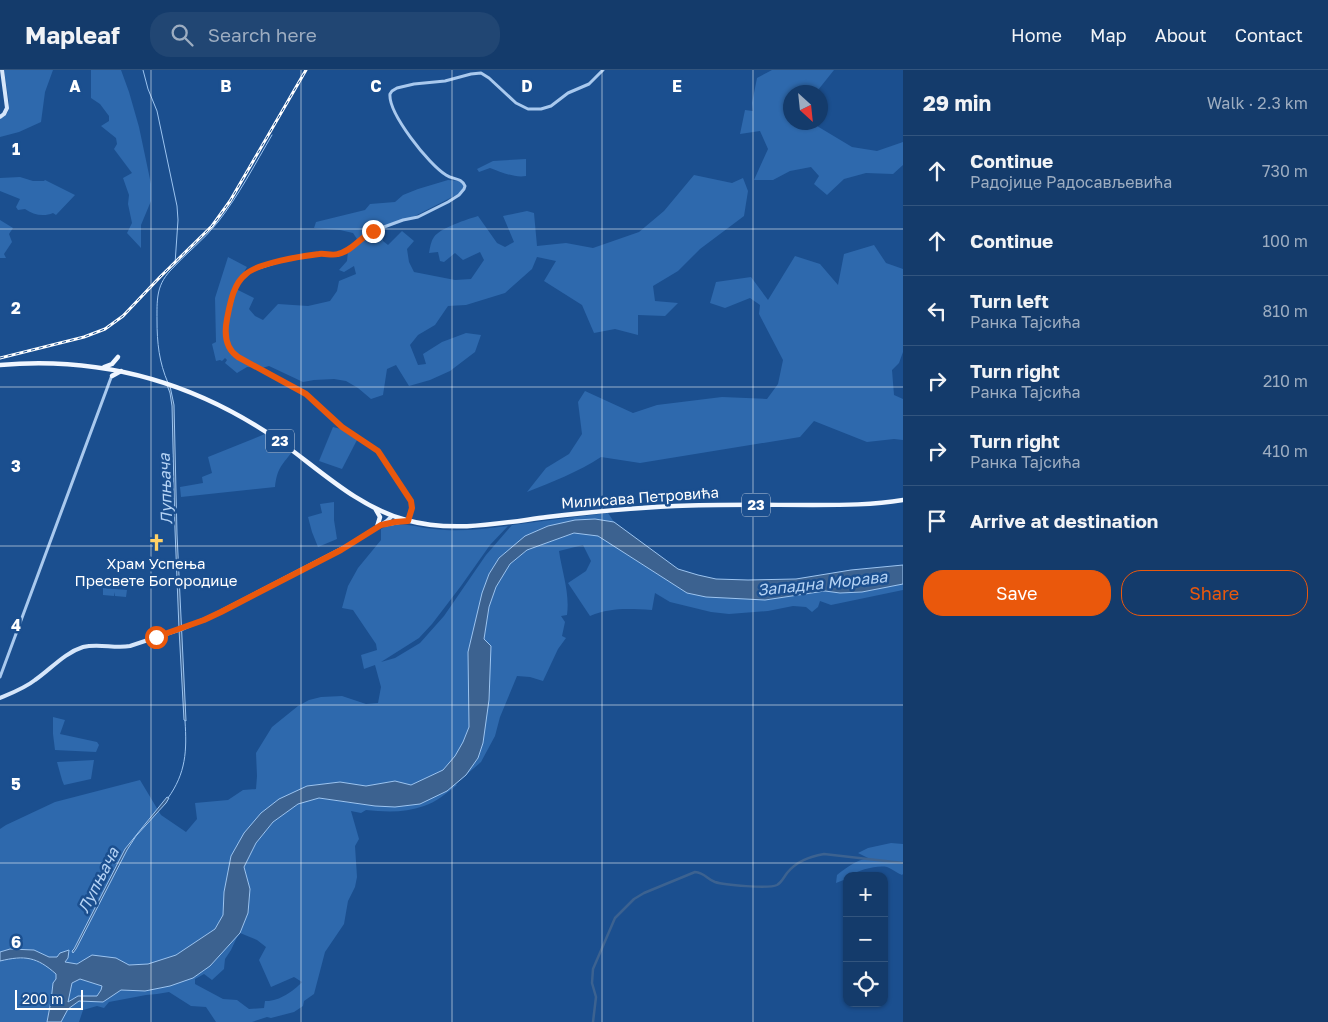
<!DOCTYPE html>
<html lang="en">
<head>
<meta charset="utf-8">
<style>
	:root { --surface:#143b6b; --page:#214673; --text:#f1f3f6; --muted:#9dadc1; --line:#33557e; --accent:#ea580c }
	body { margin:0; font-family:"Golos Text",sans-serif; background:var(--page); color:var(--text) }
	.controls { position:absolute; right:15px; bottom:15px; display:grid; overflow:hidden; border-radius:10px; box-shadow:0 1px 4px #0004 }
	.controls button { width:45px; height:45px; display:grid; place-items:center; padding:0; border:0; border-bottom:1px solid var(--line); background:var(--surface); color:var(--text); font:25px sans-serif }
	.compass { position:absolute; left:783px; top:15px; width:45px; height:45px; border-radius:50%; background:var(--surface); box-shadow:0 1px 4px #0004; rotate:153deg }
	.scale { position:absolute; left:15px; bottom:12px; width:68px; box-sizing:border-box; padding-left:5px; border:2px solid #fff; border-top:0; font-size:14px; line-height:18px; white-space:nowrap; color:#fff; -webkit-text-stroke:4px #1b4f8f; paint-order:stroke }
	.stop { position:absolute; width:15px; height:15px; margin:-11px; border:4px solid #ea580c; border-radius:50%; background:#fff }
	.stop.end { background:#ea580c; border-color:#fff; box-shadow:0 1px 5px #0008 }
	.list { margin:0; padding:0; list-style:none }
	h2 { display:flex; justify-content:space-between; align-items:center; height:65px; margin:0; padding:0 20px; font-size:21px }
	h2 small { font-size:16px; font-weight:400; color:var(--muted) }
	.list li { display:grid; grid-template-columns:32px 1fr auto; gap:15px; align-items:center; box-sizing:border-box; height:70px; padding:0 20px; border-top:1px solid var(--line) }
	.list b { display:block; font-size:19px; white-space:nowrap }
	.list p { margin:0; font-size:16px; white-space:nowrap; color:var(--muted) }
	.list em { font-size:16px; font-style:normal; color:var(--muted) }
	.actions { display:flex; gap:10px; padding:15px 20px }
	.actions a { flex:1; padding:11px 0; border:1px solid var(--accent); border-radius:20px; text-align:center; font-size:18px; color:var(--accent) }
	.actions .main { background:var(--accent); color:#fff }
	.icon { flex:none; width:28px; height:28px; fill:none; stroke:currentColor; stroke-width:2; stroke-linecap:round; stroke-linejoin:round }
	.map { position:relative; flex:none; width:903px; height:952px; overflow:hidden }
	header { display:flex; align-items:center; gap:30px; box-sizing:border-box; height:70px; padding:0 25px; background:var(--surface); border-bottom:1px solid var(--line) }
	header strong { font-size:24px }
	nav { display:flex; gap:28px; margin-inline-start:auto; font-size:18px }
	.search { width:350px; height:45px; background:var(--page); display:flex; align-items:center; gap:12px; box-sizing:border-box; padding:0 18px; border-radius:20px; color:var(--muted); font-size:19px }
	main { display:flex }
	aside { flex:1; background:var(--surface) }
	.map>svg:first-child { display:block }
	.green { fill:#2e69ad }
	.water { fill:#3c6290; stroke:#9cc4f0; fill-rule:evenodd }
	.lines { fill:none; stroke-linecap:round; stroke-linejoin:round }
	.stream { stroke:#9cc4f0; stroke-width:1 }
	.canal { stroke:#3c6290; stroke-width:2.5 }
	.tertiary { stroke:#a9c9ee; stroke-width:3 }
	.secondary { stroke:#d6e6fa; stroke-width:4 }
	.primary { stroke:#f0f6ff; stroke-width:4.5 }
	.rail-casing { stroke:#fff; stroke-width:3 }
	.rail { stroke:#1b4f8f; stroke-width:1; stroke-dasharray:4; stroke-linecap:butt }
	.route { stroke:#ea580c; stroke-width:6 }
	.grid { fill:none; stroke:#fff; stroke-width:1; stroke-opacity:0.55 }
	.labels { text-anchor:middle; stroke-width:5; stroke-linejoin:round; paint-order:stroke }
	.shield { fill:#1b4f8f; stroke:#bbcadd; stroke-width:1 }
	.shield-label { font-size:14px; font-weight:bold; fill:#fff }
	.street-label { font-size:15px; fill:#fff; stroke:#1b4f8f }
	.poi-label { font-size:15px; fill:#fff; stroke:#1b4f8f }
	.water-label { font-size:16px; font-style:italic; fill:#b5d3f5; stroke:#1b4f8f }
	.grid-label { font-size:16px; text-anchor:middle; font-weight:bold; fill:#fff; stroke:#1b4f8f; stroke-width:5; stroke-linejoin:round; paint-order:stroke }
</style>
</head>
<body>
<header>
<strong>Mapleaf</strong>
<div class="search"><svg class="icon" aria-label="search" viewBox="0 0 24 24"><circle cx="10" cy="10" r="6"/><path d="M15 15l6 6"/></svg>Search here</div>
<nav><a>Home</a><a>Map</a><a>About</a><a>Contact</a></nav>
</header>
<main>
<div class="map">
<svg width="903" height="952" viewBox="0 0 903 952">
	<rect width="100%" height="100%" fill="#1b4f8f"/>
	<g class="green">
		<path d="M4 0H53L45 22 41 52 19 62 0 67V49L8 42 9 33Z"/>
		<path d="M91 0H121L129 22 139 57 151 114V131L141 155V178L127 163 132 153 128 134 129 125 123 108 132 103 114 79 117 74 116 68 101 56 109 51V46L100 34 91 28Z"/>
		<path d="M772 0H834L818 20 813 22H791L790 34 789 35 790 37 791 52 812 53 852 77 877 81 903 72V95L893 104 866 103 844 109 827 125 814 114 819 106 811 97 790 101 773 110H754L768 79 760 61 740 64 745 40 753 41 752 33 757 8Z"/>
		<path d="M526 89V106C514 108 501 102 490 98L479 102 477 99 493 91Z"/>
		<path d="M694 105 732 113 743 108 748 121 744 146 700 179 678 201 653 216 655 231 678 233 665 246 638 245V265L615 259 594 263 582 235 544 211 556 191 537 187 532 199 505 223 466 235 448 236 435 255 418 265 410 275 418 295 426 294 423 284 442 272 466 263 481 265 475 282 450 301 430 310 409 316 396 295 387 299 383 325 371 329 358 318 346 311 334 309 314 310 303 312 269 296 262 298 247 297 237 303 225 293 227 290 225 288 222 291 220 290 216 291 212 274 216 272 215 228 228 187 247 197 234 218 254 228 249 239 255 246 263 250 278 234 308 236 330 231 337 221 339 211 356 204 354 196 344 202 339 200 347 191 348 181 357 169 353 163 340 160 314 158 316 152 365 140 370 134 395 132 403 125 418 119 448 110 460 111 464 116 460 123 415 146 393 153 384 160 383 171 388 175 402 161 414 171 407 179 409 192 414 202 455 210 471 209 484 190 480 182 463 190 455 183 444 192 440 191 438 182 429 183C430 177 431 171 434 167 440 158 468 149 478 146L497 173 505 177 514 172 503 146 527 141 534 143 537 176 566 173 593 178 639 162 664 141Z"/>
		<path d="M20 107 33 111H44L45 110 75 125 56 145 53 143C44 147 33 145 25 139L18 140 16 137 20 129 0 121V108Z"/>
		<path d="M0 150 13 158 9 164 12 172 4 184 6 188H0Z"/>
		<path d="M874 175 886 193 903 199V282L899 293 892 300 894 325 903 329V370L894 369 867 372 814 351 800 367 640 393 601 387C578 402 552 412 527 422L546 398 569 384 582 364 578 332 585 321 633 343 657 335 722 327 767 329 778 314 783 290 759 244 760 235 750 228 725 238 710 233 716 212 751 207 768 230 795 186 820 194 838 215 844 184Z"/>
		<path d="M333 357 341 359 357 370 342 399 319 391Z"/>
		<path d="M265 364 292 382C281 396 277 399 275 417L181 427 180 417 203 413 202 407 212 403 208 387Z"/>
		<path d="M334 432V450L337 469 318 477 312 462 308 447 322 443 320 434Z"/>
		<path d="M608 443 614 452 595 449 575 450 548 456 525 466 499 488 489 504 468 582 469 657 463 672 455 686 443 700 411 715 395 711 366 716 340 712 307 716 238 775 231 786 224 822 223 845 215 859 176 885 148 894 129 895 116 888 83 890 77 894 64 892 68 888 69 880 57 887H49L34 880 10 879 0 882V759L6 755 55 732 140 710 161 745 186 762 197 749 195 733 228 730 243 720 256 719 257 706 256 683 272 657 298 636 309 630 321 627 342 626 366 634 378 633 381 617 375 595 364 599 361 585 377 580 376 574 353 540 342 538 348 516 358 498 381 470V459C398 449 416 458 434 459 458 462 484 459 508 456L490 475 461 516 432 554 419 568 381 592 395 588 420 573 444 546 486 485 512 455 583 446Z"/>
		<path d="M575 463 598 466 687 523 765 530 825 521 840 523 862 522 903 514V520L831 535 820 531 818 537 812 542 806 537 793 536 768 541 729 544 711 542 670 532 655 523 652 540C629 539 612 537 590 546L568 513 586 501 591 491 583 475 559 481C562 502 570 523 567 545L561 546 565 552 562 566 566 568 558 579 543 611 530 607 517 606 500 647 495 666 481 692 466 705 478 688 484 569 489 537 496 517 510 494 527 480Z"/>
		<path d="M103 518 127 520 126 527 115 526V522L114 526 103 525Z"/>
		<path d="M53 647 65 650 60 664 97 672 99 675 96 682 55 680 53 664Z"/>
		<path d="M94 690 91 709 64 715 62 710 57 692Z"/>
		<path d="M455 714 457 715C447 723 436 732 424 736 405 743 385 742 366 740L361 743 351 741 359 769 355 776 357 807 355 817 348 831 344 854 325 882 314 924 304 931 303 936 294 942 271 948 267 947 252 952H216L206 937 191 936 169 922 157 924 146 925 109 932 104 938 97 936 83 940 79 952H61L68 939 79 931 103 932 121 920 145 921 210 896 238 865 231 880 225 889 224 899 212 910 204 904 195 909V914L223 929 237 930 249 939 264 938 265 931C278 932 294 921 302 912L294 907 271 917 259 890 266 877 257 870 240 863 248 843 250 819 244 797 256 773 273 752 298 734 319 728 352 733 447 721Z"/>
		<path d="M891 773 903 774V804L902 805C897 803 892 799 887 797 877 795 858 800 850 806H847L846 809 836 813 837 805C847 797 855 791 868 788L858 783 868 778Z"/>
		<path d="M32 888 45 894 56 904V909L53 913 51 931 47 952H0V891L9 889Z"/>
		<path d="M80 909 102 916 101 920 97 926H78L67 932 72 913Z"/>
	</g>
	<g class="water">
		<path d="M167 315 170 316 174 335 177 464 186 651 184 650 179 559 175 460 172 336 170 323Z"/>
		<path d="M595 449 614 452 678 499 698 505 716 509 748 510 796 509 851 500 903 495V514L862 522 840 523 825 521 765 530 706 527 687 523 598 466 574 463 527 480 510 494 496 517 489 537 484 569 491 576 489 630 483 673 478 688 466 705 447 721 420 734 395 737 375 736 319 728 298 734 273 752 256 773 244 797 250 819 248 843 240 863 210 896 193 908 170 916 145 921 121 920 103 932 79 931 68 939 61 952H47L51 931 53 913 56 909V904C37 887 25 885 0 891V882L10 879 34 880 49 887H57L60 883 69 880 68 888 65 892 77 894 92 885 116 888 129 895 148 894 176 885 215 859 223 845 224 822 231 786 244 763 261 743 279 729 307 716 340 712 366 716 395 711 411 715 443 700 455 686 463 672 469 657 468 582 482 523 489 504 499 488 525 466 548 456 575 450ZM80 909 102 916 101 920 97 926H78L68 932 72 913Z"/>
		<path d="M167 727 169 728 166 733 136 766 127 780 76 879 73 883 72 881 74 879 125 779Z"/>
	</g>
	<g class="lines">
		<g class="stream">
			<path d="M143 0 148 19 157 41 177 136 178 150 175 194"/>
			<path d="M168 313C159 292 157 273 157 250 157 231 156 216 170 201 185 184 204 170 218 152 239 125 255 94 272 65"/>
			<path d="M168 728C186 703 187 681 185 651"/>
		</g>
		<path class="canal" d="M593 952 596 927 592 913 593 899 615 848 634 829 644 823 695 802C705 803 707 809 715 812 724 815 769 819 777 815 782 812 784 807 787 803 797 791 809 787 824 784L903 793"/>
		<g class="tertiary">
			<path d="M409 450 412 438 411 431 378 381 342 357 306 324 242 290 233 284 230 280 227 273 226 254 234 222 241 209 249 201 284 190 320 184H338L345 181 373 161 403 150 418 147 448 132 459 125 464 119 465 116C461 107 453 110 446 105 429 95 388 43 390 24L392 21 397 18 414 14 445 11 471 4 481 3 489 8 516 33 528 39H541L551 36 568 23 589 14 603 0"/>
			<path d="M0 607 112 305"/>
		</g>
		<g class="secondary">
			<path d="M0 47 4 44 7 38 2 0"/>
			<path d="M0 628C12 623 25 618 35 610 51 599 64 583 83 577 99 573 115 579 130 576L184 558 214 545 347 476 387 451 392 446"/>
		</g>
		<g class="primary">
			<path d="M0 295C102 286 194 312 278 370 319 399 357 437 406 450 453 463 501 453 547 447 590 442 633 438 675 436 721 434 767 435 813 435 843 435 873 435 903 430"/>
			<path d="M104 297 112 294 118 287"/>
			<path d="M112 306 121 301"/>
			<path d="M376 440 380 447 377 457"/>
			<path d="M381 455 404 451"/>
		</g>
		<defs>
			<path id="rail" d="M0 288 84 267 105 259 123 246 160 207 212 156 230 131 306 0"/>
		</defs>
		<use href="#rail" class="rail-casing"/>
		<use href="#rail" class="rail"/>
	</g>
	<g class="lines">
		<path class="route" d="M156 567 204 550 221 542 341 480 381 455 395 452 408 451 412 438 411 431 378 381 342 357 306 324 238 287C225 278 224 264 227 249 230 234 233 214 246 204 258 193 302 186 319 184 325 183 332 186 338 184 352 181 361 167 373 161"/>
	</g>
	<path class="grid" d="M151 0V952M301 0V952M452 0V952M602 0V952M753 0V952M0 159H903M0 317H903M0 476H903M0 635H903M0 793H903"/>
	<defs>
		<symbol id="church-bare" viewBox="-9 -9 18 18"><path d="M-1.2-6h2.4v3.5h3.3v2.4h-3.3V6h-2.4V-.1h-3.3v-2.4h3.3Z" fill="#ffd166" stroke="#1b4f8f" stroke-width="2.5" paint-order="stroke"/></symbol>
	</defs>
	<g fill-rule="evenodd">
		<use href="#church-bare" x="144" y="460" width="25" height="25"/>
	</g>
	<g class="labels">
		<g class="shield">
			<rect x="266" y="359.5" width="28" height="23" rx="4"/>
			<rect x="742" y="423.5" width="28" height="23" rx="4"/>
		</g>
		<g class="shield-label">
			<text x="280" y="376">23</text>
			<text x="756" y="440">23</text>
		</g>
		<g class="street-label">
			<text transform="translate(640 428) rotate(-4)" y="5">Милисава Петровића</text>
		</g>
		<g class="poi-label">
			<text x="156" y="499">Храм Успења<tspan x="156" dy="17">Пресвете Богородице</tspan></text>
		</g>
		<g class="water-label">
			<text transform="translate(165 419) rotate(-92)" y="6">Лупњача</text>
			<text transform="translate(822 513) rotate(-6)" y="6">Западна Морава</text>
			<text transform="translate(98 810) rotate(-63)" y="6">Лупњача</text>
		</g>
	</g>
	<g class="grid-label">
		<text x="75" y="22">A</text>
		<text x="226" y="22">B</text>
		<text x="376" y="22">C</text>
		<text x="527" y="22">D</text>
		<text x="677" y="22">E</text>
		<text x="16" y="85">1</text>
		<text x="16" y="244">2</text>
		<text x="16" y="402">3</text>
		<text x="16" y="561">4</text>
		<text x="16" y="720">5</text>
		<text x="16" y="878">6</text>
	</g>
</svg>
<div class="controls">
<button>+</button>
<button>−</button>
<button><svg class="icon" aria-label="locate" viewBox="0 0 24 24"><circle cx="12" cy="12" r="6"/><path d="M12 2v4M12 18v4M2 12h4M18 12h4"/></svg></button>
</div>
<svg class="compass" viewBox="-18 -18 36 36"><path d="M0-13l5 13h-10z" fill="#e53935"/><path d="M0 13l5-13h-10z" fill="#9dadc1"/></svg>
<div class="scale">200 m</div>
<div class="stop" style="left:156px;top:567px"></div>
<div class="stop end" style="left:373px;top:161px"></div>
</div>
<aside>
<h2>29 min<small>Walk · 2.3 km</small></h2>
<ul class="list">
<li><svg class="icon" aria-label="ahead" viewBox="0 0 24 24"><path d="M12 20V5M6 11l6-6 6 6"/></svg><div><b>Continue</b><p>Радојице Радосављевића</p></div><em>730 m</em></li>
<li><svg class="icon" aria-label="ahead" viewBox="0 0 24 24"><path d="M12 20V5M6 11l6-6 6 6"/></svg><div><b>Continue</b></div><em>100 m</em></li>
<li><svg class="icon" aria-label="left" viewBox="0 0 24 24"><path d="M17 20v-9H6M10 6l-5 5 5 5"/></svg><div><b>Turn left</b><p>Ранка Тајсића</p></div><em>810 m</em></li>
<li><svg class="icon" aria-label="right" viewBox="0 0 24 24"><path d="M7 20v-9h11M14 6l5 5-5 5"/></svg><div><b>Turn right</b><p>Ранка Тајсића</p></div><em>210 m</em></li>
<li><svg class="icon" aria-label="right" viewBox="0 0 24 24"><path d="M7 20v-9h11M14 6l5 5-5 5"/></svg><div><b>Turn right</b><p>Ранка Тајсића</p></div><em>410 m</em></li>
<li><svg class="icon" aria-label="arrive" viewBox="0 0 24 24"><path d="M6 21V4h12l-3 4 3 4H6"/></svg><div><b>Arrive at destination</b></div></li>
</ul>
<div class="actions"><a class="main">Save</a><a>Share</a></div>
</aside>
</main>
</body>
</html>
